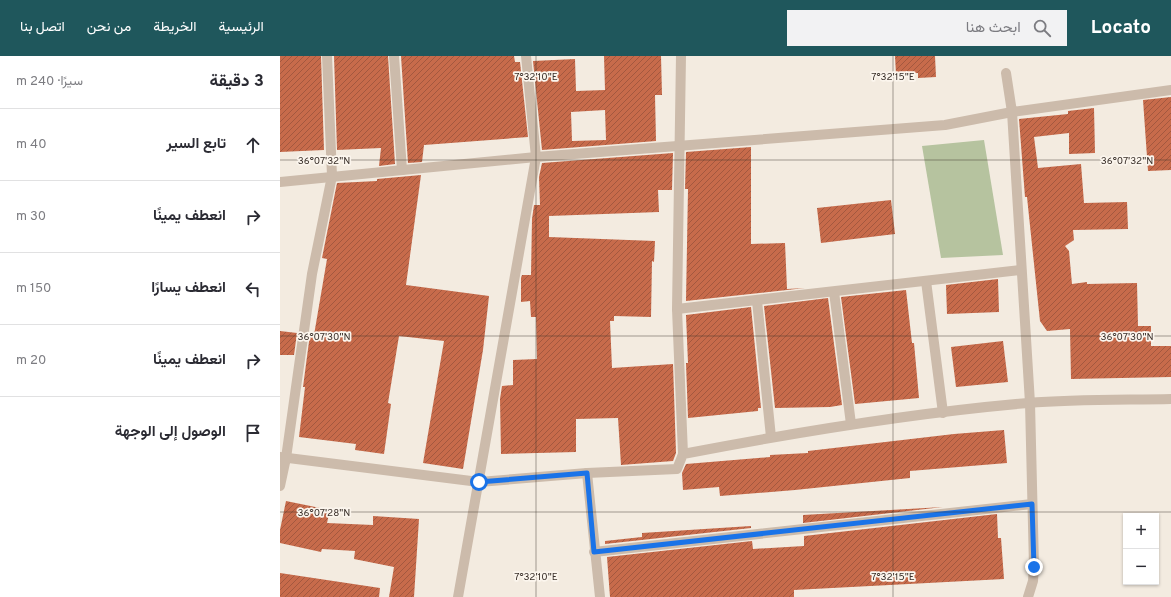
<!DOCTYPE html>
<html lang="ar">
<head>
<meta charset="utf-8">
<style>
	:root { --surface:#fff; --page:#f2f2f3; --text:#2b2b33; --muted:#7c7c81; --line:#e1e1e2; --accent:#1f575c }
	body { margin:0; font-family:Overpass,Vazirmatn,sans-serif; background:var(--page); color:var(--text); direction:rtl }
	.controls { position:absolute; right:12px; bottom:12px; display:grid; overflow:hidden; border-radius:0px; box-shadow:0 1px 3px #0004 }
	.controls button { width:36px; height:36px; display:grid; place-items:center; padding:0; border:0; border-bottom:1px solid var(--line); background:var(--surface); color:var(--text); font:20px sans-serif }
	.stop { position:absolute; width:12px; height:12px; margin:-9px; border:3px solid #1a73e8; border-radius:50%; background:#fff }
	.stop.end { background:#1a73e8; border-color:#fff; box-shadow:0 1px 4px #0008 }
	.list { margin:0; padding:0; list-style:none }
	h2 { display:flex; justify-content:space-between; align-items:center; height:52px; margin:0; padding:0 16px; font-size:17px }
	h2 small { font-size:13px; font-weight:400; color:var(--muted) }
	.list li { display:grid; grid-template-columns:26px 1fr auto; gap:12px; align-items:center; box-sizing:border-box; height:72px; padding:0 16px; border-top:1px solid var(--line) }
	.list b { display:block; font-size:15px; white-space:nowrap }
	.list em { font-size:13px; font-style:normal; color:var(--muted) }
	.icon { flex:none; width:22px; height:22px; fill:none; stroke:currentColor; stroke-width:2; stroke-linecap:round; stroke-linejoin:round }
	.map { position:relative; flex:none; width:891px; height:541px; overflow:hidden; direction:ltr }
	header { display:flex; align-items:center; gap:24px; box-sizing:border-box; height:56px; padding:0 20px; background:var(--accent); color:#fff }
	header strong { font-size:19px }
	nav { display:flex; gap:22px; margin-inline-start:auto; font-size:14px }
	.search { width:280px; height:36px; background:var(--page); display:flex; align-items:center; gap:10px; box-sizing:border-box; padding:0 14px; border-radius:0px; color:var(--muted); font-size:15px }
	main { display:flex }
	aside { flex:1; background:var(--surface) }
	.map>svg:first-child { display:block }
	.green { fill:#b6c39f }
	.building { fill:url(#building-hatch); fill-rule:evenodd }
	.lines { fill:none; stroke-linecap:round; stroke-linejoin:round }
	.minor { stroke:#ccbbab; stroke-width:10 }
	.route { stroke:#1a73e8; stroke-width:5 }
	.ticks { fill:none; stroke:#3a302a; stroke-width:1; stroke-opacity:0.45 }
	.ticks-label { font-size:10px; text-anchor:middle; fill:#3a302a; stroke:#fbf5ed; stroke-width:3.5; stroke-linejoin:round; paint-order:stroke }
</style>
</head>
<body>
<header>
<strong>Locato</strong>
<div class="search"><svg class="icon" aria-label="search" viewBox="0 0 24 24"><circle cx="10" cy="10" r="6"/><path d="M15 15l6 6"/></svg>ابحث هنا</div>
<nav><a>الرئيسية</a><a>الخريطة</a><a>من نحن</a><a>اتصل بنا</a></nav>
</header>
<main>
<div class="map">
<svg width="891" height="541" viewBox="0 0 891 541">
	<defs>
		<pattern id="building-hatch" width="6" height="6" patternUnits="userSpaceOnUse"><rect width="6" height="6" fill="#c76b4b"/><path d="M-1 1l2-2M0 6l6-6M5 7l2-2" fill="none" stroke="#a3583f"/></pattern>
	</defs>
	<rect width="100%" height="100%" fill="#f3ebe0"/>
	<path class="green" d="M704 84 723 199 661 202 642 90Z"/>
	<g class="building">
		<path d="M0 0H41L44 94 0 96Z"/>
		<path d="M54 0H108L115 108 99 110 101 92 57 94Z"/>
		<path d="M121 0H234L235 6H240L248 81 144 89 142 106 128 107Z"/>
		<path d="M324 0H381L382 39H375L376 85 262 94 253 5 295 3 296 35 325 34ZM325 54 326 84 292 85 291 56Z"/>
		<path d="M615 0H655L656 21 638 22V17L616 18Z"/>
		<path d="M891 41V114L868 115 863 44Z"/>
		<path d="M814 52 815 97 789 98V77L754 81 758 112 801 108 804 147 847 146 848 173 793 174 794 184 785 190 789 195 792 228 807 226V228L857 227 858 270H871V290H891V321L791 323 790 273 767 275 760 265 747 141H745L739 63 788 58V55Z"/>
		<path d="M471 91V188L505 187 507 233 525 232 406 245 408 133H405L406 96Z"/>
		<path d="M393 97 392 134H378L379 156 269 160V181L375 185 374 206 372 205 371 261 334 260V265H330L332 312 393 308 396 397 393 405 341 409 338 362 296 363V396L221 398 220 343 222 330 233 329V304L257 303 256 261H251L250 245 241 246V222L242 219H251L252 163 254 149H260L259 121 262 107Z"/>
		<path d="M141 119 126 229 209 240 203 294 183 413 143 407 164 285 119 280 108 347 111 348 104 398 75 394 76 388 19 381 25 331H23L30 278 34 279 47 203 42 202 57 127 97 125V123Z"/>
		<path d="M611 144 615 178 541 187 537 152Z"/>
		<path d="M718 223 719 256 667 258 666 229Z"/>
		<path d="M626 234 632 287H634L639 342 575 348 561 241Z"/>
		<path d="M548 242 562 349 550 351 495 352 484 250Z"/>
		<path d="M471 251 481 352H478V355L408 362 406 307H408L406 259Z"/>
		<path d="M0 275 17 277 14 299H0Z"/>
		<path d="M723 285 728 326 676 331 671 291Z"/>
		<path d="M724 374 727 407 630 415V422L515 434 440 440 439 431 403 434 402 417 406 408 490 401V399L528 397V395L674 378Z"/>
		<path d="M6 445 50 454 47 467 93 469V460L139 463 134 541H109L114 511 74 503 75 495 42 493 41 496 0 487V474Z"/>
		<path d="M663 451 523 467V459Z"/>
		<path d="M717 458 718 482H721L724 523 514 534V541H330L327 501 472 485 473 493 524 490V480Z"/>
		<path d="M471 470V472L325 488V485L362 481V477Z"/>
		<path d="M0 517 100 532 99 541H0Z"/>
	</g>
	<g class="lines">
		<g class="minor">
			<path d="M114 0 122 114"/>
			<path d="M401 0 397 253 403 398"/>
			<path d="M726 17 732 56 750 347 754 511 753 525 748 541"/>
			<path d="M0 126 256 101 665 69 732 56 891 34"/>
			<path d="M646 225 663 357"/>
			<path d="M554 236 571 368"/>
			<path d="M477 245 491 381"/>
			<path d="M397 253 741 214"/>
			<path d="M0 401 199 426 307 417 397 413 403 398C517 376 632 357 748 347 795 343 844 344 891 343"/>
			<path d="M307 417 320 541"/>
			<path d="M0 430 6 402 32 218 52 120 47 0"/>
			<path d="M314 496 752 448"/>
			<path d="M178 541 256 101 246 0"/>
		</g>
	</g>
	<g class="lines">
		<path class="route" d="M199 426 307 417 314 496 752 448 754 511"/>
	</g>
	<path class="ticks" d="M256 0V541M613 0V541M0 104H891M0 280H891M0 456H891"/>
	<g class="ticks-label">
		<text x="256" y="24">7°32'10"E</text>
		<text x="613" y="24">7°32'15"E</text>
		<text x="44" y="108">36°07'32"N</text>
		<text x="847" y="108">36°07'32"N</text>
		<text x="44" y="284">36°07'30"N</text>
		<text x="847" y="284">36°07'30"N</text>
		<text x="44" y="460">36°07'28"N</text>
		<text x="256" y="524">7°32'10"E</text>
		<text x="613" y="524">7°32'15"E</text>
	</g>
</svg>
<div class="controls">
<button>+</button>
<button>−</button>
</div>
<div class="stop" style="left:199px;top:426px"></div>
<div class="stop end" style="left:754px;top:511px"></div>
</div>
<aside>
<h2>3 دقيقة<small>سيرًا · 240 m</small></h2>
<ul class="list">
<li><svg class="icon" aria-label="ahead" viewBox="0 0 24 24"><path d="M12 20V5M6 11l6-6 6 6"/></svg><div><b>تابع السير</b></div><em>40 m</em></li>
<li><svg class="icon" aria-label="right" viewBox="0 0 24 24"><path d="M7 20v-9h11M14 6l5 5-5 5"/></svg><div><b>انعطف يمينًا</b></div><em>30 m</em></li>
<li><svg class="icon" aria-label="left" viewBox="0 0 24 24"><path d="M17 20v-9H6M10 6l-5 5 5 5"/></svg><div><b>انعطف يسارًا</b></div><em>150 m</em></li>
<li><svg class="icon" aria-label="right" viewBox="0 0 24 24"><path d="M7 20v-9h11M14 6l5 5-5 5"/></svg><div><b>انعطف يمينًا</b></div><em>20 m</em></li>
<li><svg class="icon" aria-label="arrive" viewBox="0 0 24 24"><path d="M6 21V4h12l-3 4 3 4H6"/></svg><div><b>الوصول إلى الوجهة</b></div></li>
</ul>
</aside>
</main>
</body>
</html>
